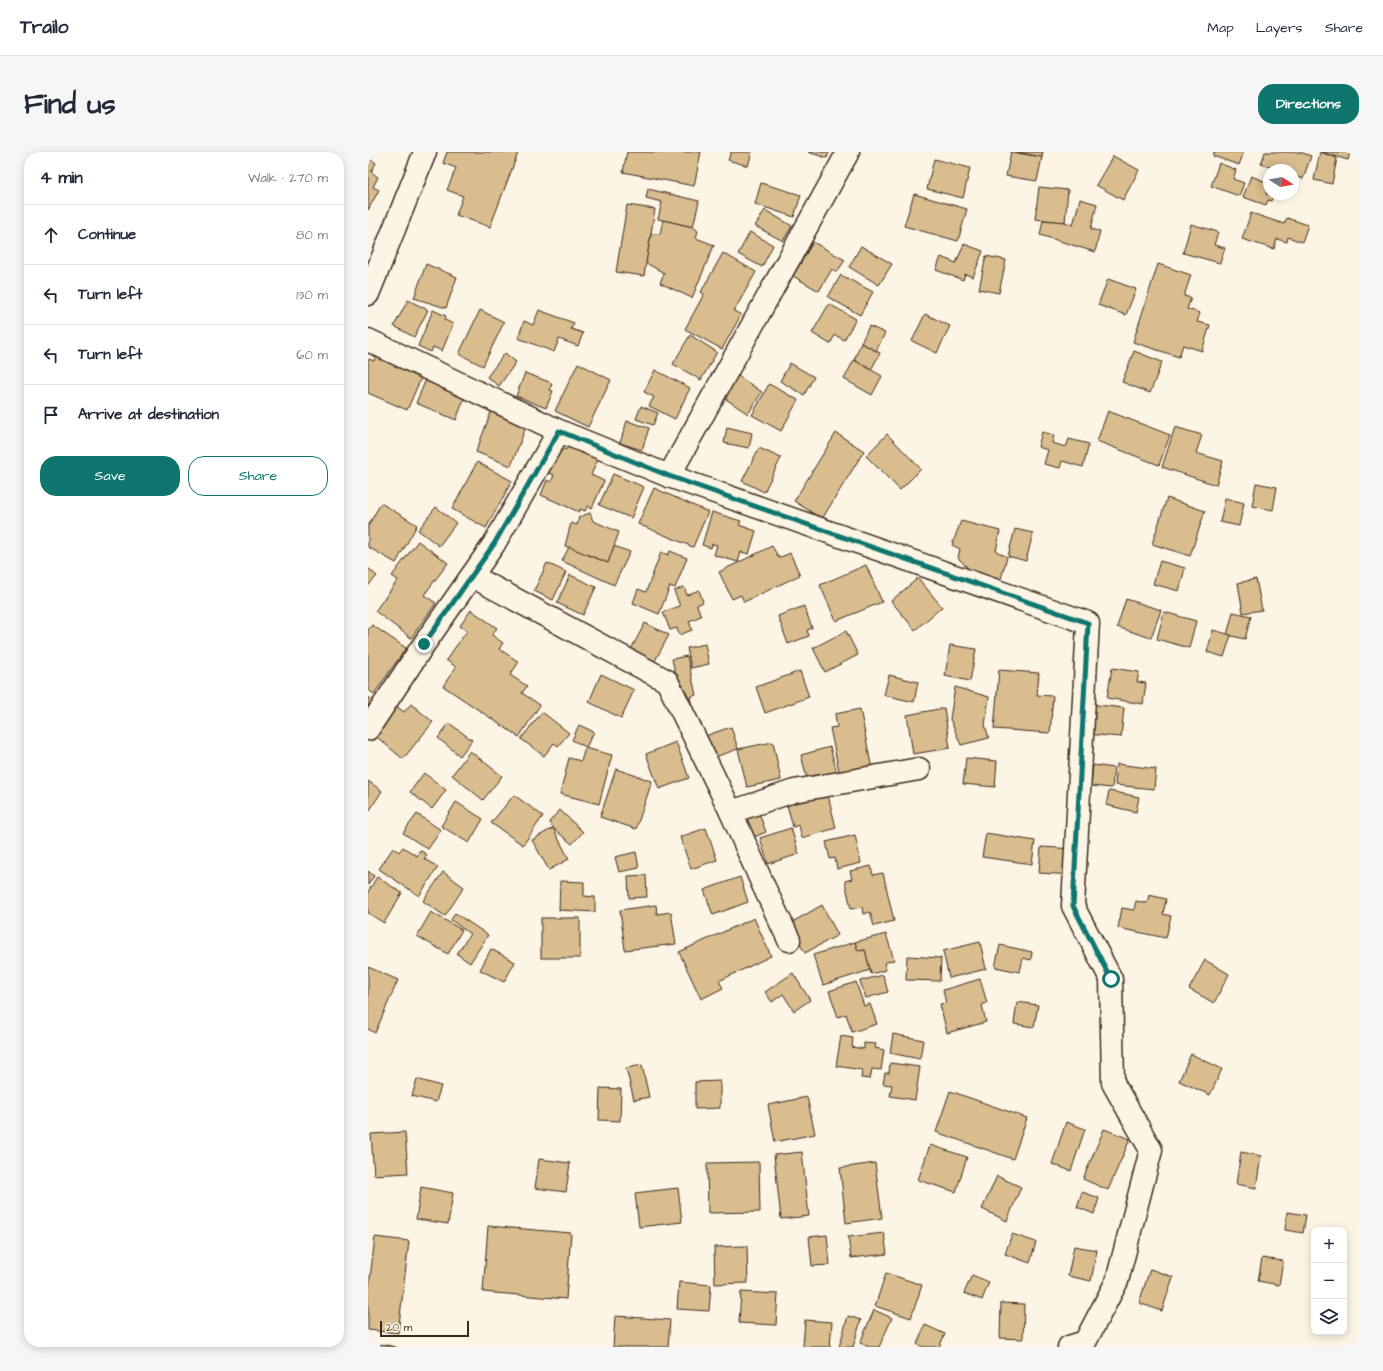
<!DOCTYPE html>
<html lang="en">
<head>
<meta charset="utf-8">
<style>
	:root { --surface:#fff; --page:#f6f6f7; --text:#1f2937; --muted:#747a83; --line:#e0e1e3; --accent:#0f766e }
	body { margin:0; font-family:"Architects Daughter",sans-serif; background:var(--page); color:var(--text) }
	.controls { position:absolute; right:12px; bottom:12px; display:grid; overflow:hidden; border-radius:8px; box-shadow:0 2px 10px #0003 }
	.controls button { width:36px; height:36px; display:grid; place-items:center; padding:0; border:0; border-bottom:1px solid var(--line); background:var(--surface); color:var(--text); font:20px sans-serif }
	.compass { position:absolute; left:895px; top:12px; width:36px; height:36px; border-radius:50%; background:var(--surface); box-shadow:0 2px 10px #0003; rotate:101deg }
	.scale { position:absolute; left:12px; bottom:10px; width:89px; box-sizing:border-box; padding-left:4px; border:2px solid #3b2a1e; border-top:0; font-size:11px; line-height:14px; white-space:nowrap; color:#3b2a1e; -webkit-text-stroke:3px #fcf5e5; paint-order:stroke }
	.stop { position:absolute; width:12px; height:12px; margin:-9px; border:3px solid #0f766e; border-radius:50%; background:#fff }
	.stop.end { background:#0f766e; border-color:#fff; box-shadow:0 1px 4px #0008 }
	.list { margin:0; padding:0; list-style:none }
	h2 { display:flex; justify-content:space-between; align-items:center; height:52px; margin:0; padding:0 16px; font-size:17px }
	h2 small { font-size:13px; font-weight:400; color:var(--muted) }
	.list li { display:grid; grid-template-columns:26px 1fr auto; gap:12px; align-items:center; box-sizing:border-box; height:60px; padding:0 16px; border-top:1px solid var(--line) }
	.list b { display:block; font-size:15px; white-space:nowrap }
	.list em { font-size:13px; font-style:normal; color:var(--muted) }
	.actions { display:flex; gap:8px; padding:12px 16px }
	.actions a { flex:1; padding:9px 0; border:1px solid var(--accent); border-radius:16px; text-align:center; font-size:14px; color:var(--accent) }
	.actions .main { background:var(--accent); color:#fff }
	.icon { flex:none; width:22px; height:22px; fill:none; stroke:currentColor; stroke-width:2; stroke-linecap:round; stroke-linejoin:round }
	.map { position:relative; flex:none; width:991px; height:1195px; overflow:hidden; border-radius:16px }
	header { display:flex; align-items:center; gap:24px; box-sizing:border-box; height:56px; padding:0 20px; background:var(--surface); border-bottom:1px solid var(--line) }
	header strong { font-size:19px }
	nav { display:flex; gap:22px; margin-inline-start:auto; font-size:14px }
	.intro { display:flex; align-items:center; justify-content:space-between; box-sizing:border-box; height:96px; padding:0 24px }
	h1 { margin:0; font-size:28px }
	.button { padding:10px 18px; border-radius:16px; background:var(--accent); color:#fff; font-size:14px; font-weight:700 }
	main { display:flex; gap:24px; padding:0 24px }
	aside { flex:1; background:var(--surface); border-radius:16px; box-shadow:0 2px 10px #0003 }
	.map>svg:first-child { display:block }
	.building { fill:#d9bd8e; stroke:#3b2a1e }
	.lines { fill:none; stroke-linecap:round; stroke-linejoin:round }
	.minor-casing { stroke:#3b2a1e; stroke-width:25 }
	.minor { stroke:#fcf5e5; stroke-width:22 }
	.route { stroke:#0f766e; stroke-width:5 }
</style>
</head>
<body>
<header>
<strong>Trailo</strong>
<nav><a>Map</a><a>Layers</a><a>Share</a></nav>
</header>
<div class="intro"><h1>Find us</h1><a class="button">Directions</a></div>
<main>
<aside>
<h2>4 min<small>Walk · 270 m</small></h2>
<ul class="list">
<li><svg class="icon" aria-label="ahead" viewBox="0 0 24 24"><path d="M12 20V5M6 11l6-6 6 6"/></svg><div><b>Continue</b></div><em>80 m</em></li>
<li><svg class="icon" aria-label="left" viewBox="0 0 24 24"><path d="M17 20v-9H6M10 6l-5 5 5 5"/></svg><div><b>Turn left</b></div><em>130 m</em></li>
<li><svg class="icon" aria-label="left" viewBox="0 0 24 24"><path d="M17 20v-9H6M10 6l-5 5 5 5"/></svg><div><b>Turn left</b></div><em>60 m</em></li>
<li><svg class="icon" aria-label="arrive" viewBox="0 0 24 24"><path d="M6 21V4h12l-3 4 3 4H6"/></svg><div><b>Arrive at destination</b></div></li>
</ul>
<div class="actions"><a class="main">Save</a><a>Share</a></div>
</aside>
<div class="map">
<svg width="991" height="1195" viewBox="0 0 991 1195">
	<rect width="100%" height="100%" fill="#fcf5e5"/>
	<filter id="ink" filterUnits="userSpaceOnUse"><feTurbulence type="fractalNoise" baseFrequency=".025" numOctaves="2"/><feDisplacementMap in="SourceGraphic" scale="8" xChannelSelector="R" yChannelSelector="G"/><feConvolveMatrix kernelMatrix="1 2 1 2 8 2 1 2 1" color-interpolation-filters="sRGB"/></filter>
	<g filter="url(#ink)">
		<g class="building">
			<path d="M79 0H146L150 1 122 75 88 63 95 44 79 38 88 16 75 11Z"/>
			<path d="M259 0H333L326 34 255 20Z"/>
			<path d="M363 0H384L380 14 360 8Z"/>
			<path d="M440 0H461L459 6Z"/>
			<path d="M643 0 674 5 669 29 638 24Z"/>
			<path d="M648 0H675L674 5Z"/>
			<path d="M846 0H876L871 13 845 4Z"/>
			<path d="M897 0H932L943 4 935 27 925 23V18H911L893 12Z"/>
			<path d="M952 0 969 6 964 32 946 28Z"/>
			<path d="M953 0H982L980 8Z"/>
			<path d="M745 4 771 18 755 48 728 33Z"/>
			<path d="M0 6 8 11 3 20 10 25 5 35 11 38 0 58Z"/>
			<path d="M566 7 602 16 595 46 559 37Z"/>
			<path d="M851 11 868 18 865 27 876 31 871 44 843 34Z"/>
			<path d="M883 24 901 31 898 42 905 44 903 49 900 48 898 53 875 45Z"/>
			<path d="M393 31 433 43 426 65 387 52Z"/>
			<path d="M671 35 700 38 697 70 667 67Z"/>
			<path d="M280 37 331 49 325 75 290 67 294 50 278 46Z"/>
			<path d="M546 42 599 57 590 89 536 74Z"/>
			<path d="M712 47 729 52 723 77 732 79 727 100 672 83 675 68 697 70 705 73Z"/>
			<path d="M259 53 287 57 276 124 248 120Z"/>
			<path d="M397 58 424 74 415 89 387 74Z"/>
			<path d="M883 61 916 72 919 66 940 73 934 90 920 85 919 90 909 87 906 97 874 87Z"/>
			<path d="M295 68 325 75 330 79 328 86 346 93 324 146 292 131 296 121 278 111 283 82H292Z"/>
			<path d="M823 72 850 80 846 93 857 96 852 111 815 101Z"/>
			<path d="M382 80 405 93 394 115 370 102Z"/>
			<path d="M445 90 477 108 469 120 464 117 451 139 425 124Z"/>
			<path d="M596 92 615 99 605 125 597 122 595 128 568 118 573 105 588 111Z"/>
			<path d="M493 94 524 112 511 133 481 115Z"/>
			<path d="M355 101 388 120 366 159 373 163 354 197 317 177 336 142 333 140Z"/>
			<path d="M618 104 638 108 631 141 611 137Z"/>
			<path d="M58 112 89 125 78 156 46 146Z"/>
			<path d="M790 112 823 123 816 144 823 146 819 157 832 161 829 170 842 173 834 199 815 193 811 205 765 190Z"/>
			<path d="M473 123 505 140 492 163 460 145Z"/>
			<path d="M740 127 768 137 758 163 730 153Z"/>
			<path d="M40 148 60 158 46 185 26 174Z"/>
			<path d="M461 152 488 167 476 188 467 183 462 192 444 181Z"/>
			<path d="M65 158 78 164 77 168 85 172 74 199 65 195 63 200 50 194Z"/>
			<path d="M112 158 136 170 115 214 91 202Z"/>
			<path d="M171 158 206 171 203 177 215 181 210 194 191 187 186 200 150 186 156 169 165 173Z"/>
			<path d="M557 162 582 174 569 201 544 189Z"/>
			<path d="M501 174 517 181 508 199 493 191Z"/>
			<path d="M322 183 349 200 333 228 305 212Z"/>
			<path d="M493 191 512 201 503 218 486 208Z"/>
			<path d="M10 199 56 219 39 258 0 241V209L1 207 6 209Z"/>
			<path d="M766 199 794 210 782 241 754 230Z"/>
			<path d="M137 201 148 210 131 234 119 225Z"/>
			<path d="M486 208 514 224 504 243 476 227Z"/>
			<path d="M210 211 243 228 220 275 187 259Z"/>
			<path d="M422 211 446 225 436 243 412 229Z"/>
			<path d="M287 218 322 236 307 267 281 254 286 245 276 240Z"/>
			<path d="M363 219 394 240 380 262 349 241Z"/>
			<path d="M157 221 184 231 182 238 185 239 178 256 148 244Z"/>
			<path d="M59 225 98 242 88 268 48 251Z"/>
			<path d="M401 232 430 248 413 279 384 263Z"/>
			<path d="M273 254 290 261 285 273 268 267Z"/>
			<path d="M740 259 802 283 791 313 729 289Z"/>
			<path d="M123 260 159 272 143 314 108 300Z"/>
			<path d="M259 269 281 276 274 298 252 291Z"/>
			<path d="M359 275 384 281 381 296 356 291Z"/>
			<path d="M807 275 834 283 828 301 855 309 848 333 794 315Z"/>
			<path d="M674 280 686 283 684 291 698 295 701 287 721 292 715 315 694 309 692 316 676 312 680 298 670 295Z"/>
			<path d="M468 281 496 299 454 367 426 349Z"/>
			<path d="M519 282 553 317 532 338 498 304Z"/>
			<path d="M200 294 230 307 223 323 236 329 224 356 220 354 217 359 212 357 211 360 173 343 179 328 183 330 186 323 179 320 190 295 198 298Z"/>
			<path d="M391 296 413 306 396 340 374 329Z"/>
			<path d="M109 310 144 329 118 376 84 357Z"/>
			<path d="M245 322 276 335 263 366 231 353Z"/>
			<path d="M888 331 909 335 905 358 884 354Z"/>
			<path d="M286 336 340 360 325 395 270 372Z"/>
			<path d="M799 346 837 359 822 404 784 392Z"/>
			<path d="M857 346 876 351 871 374 852 370Z"/>
			<path d="M13 351 49 373 28 411 0 395V374Z"/>
			<path d="M68 355 88 371 71 394 50 378Z"/>
			<path d="M344 360 373 369 371 373 388 379 381 402 373 400 370 410 346 403 349 393 344 392 343 396 334 393Z"/>
			<path d="M222 361 225 369 251 380 240 411 197 394 203 371 209 373 211 365Z"/>
			<path d="M593 369 632 379 628 399 639 405 633 427 625 426 617 433 590 406 592 397 584 393Z"/>
			<path d="M647 377 665 381 658 409 640 404Z"/>
			<path d="M50 389 80 411 56 443 68 451 43 486 7 459 30 428 24 424Z"/>
			<path d="M246 394 262 400 246 433 194 409 201 395 240 411Z"/>
			<path d="M404 394 411 406 422 401 432 423 376 450 373 443 364 447 351 420Z"/>
			<path d="M302 399 319 406 307 436 302 434 291 462 265 451 270 437 278 440 293 400 300 403Z"/>
			<path d="M792 409 817 416 811 439 785 432Z"/>
			<path d="M179 411 198 420 185 448 166 439Z"/>
			<path d="M498 413 514 450 468 469 452 433Z"/>
			<path d="M0 416 9 424 0 434Z"/>
			<path d="M202 423 228 435 215 463 189 451Z"/>
			<path d="M550 426 574 455 547 478 523 449Z"/>
			<path d="M888 427 894 458 875 461 870 431Z"/>
			<path d="M316 435 319 443 331 438 335 450 329 453 333 464 321 469 324 478 311 483 309 476 302 478 295 460 312 454 306 439Z"/>
			<path d="M758 447 793 458 783 486 749 475Z"/>
			<path d="M436 454 444 476 439 478 441 484 420 492 410 464Z"/>
			<path d="M103 458 129 476 124 483 135 491 131 497 151 510 142 523 159 534 154 541 172 553 151 585 75 534 88 515 78 508 99 479 92 474Z"/>
			<path d="M796 460 828 469 821 496 789 487Z"/>
			<path d="M865 460 883 464 877 487 859 483Z"/>
			<path d="M277 471 301 483 283 516 260 503Z"/>
			<path d="M4 473 38 496 6 542 0 538V478Z"/>
			<path d="M845 478 863 483 856 505 839 500Z"/>
			<path d="M478 479 490 503 457 520 445 496Z"/>
			<path d="M337 492 341 512 323 516 319 496Z"/>
			<path d="M582 493 608 497 602 529 577 524Z"/>
			<path d="M319 504 328 543 322 545 325 558 316 560 304 507Z"/>
			<path d="M744 516 771 520 769 530 778 531 775 552 739 546Z"/>
			<path d="M631 518 671 521 669 543 685 544 682 581 626 577Z"/>
			<path d="M432 519 441 545 397 561 388 535Z"/>
			<path d="M233 522 266 538 253 566 221 550Z"/>
			<path d="M521 523 550 530 546 550 516 543Z"/>
			<path d="M587 535 621 545 617 573 621 586 593 593 582 567Z"/>
			<path d="M0 545 5 548 0 555Z"/>
			<path d="M43 552 65 570 35 607 4 581 27 553 36 560Z"/>
			<path d="M721 552 756 556 753 585 718 582Z"/>
			<path d="M576 556 582 596 545 602 539 563Z"/>
			<path d="M492 557 504 617 472 624 462 576 469 575 467 562Z"/>
			<path d="M174 560 201 581 190 594 186 591 176 604 153 587Z"/>
			<path d="M81 571 104 588 92 604 70 586Z"/>
			<path d="M211 573 226 580 218 595 204 588Z"/>
			<path d="M363 575 370 597 344 606 337 584Z"/>
			<path d="M308 590 321 626 291 637 278 602Z"/>
			<path d="M405 590 413 628 379 635 370 597Z"/>
			<path d="M462 595 469 621 440 630 433 603Z"/>
			<path d="M217 596 244 603 231 652 192 642 201 606 213 609Z"/>
			<path d="M102 599 134 624 115 648 84 623Z"/>
			<path d="M598 606 629 609 627 635 595 632Z"/>
			<path d="M749 612 788 617 786 637 747 633Z"/>
			<path d="M725 613 746 616 744 636 723 634Z"/>
			<path d="M248 617 284 629 268 677 232 665Z"/>
			<path d="M56 621 78 638 64 657 42 640Z"/>
			<path d="M0 629 14 639 0 661Z"/>
			<path d="M741 639 771 645 768 660 738 653Z"/>
			<path d="M146 643 175 664 155 693 123 671Z"/>
			<path d="M460 643 468 676 434 686 431 673 425 675 418 649 435 644 437 649Z"/>
			<path d="M88 650 115 667 101 691 73 674Z"/>
			<path d="M192 658 215 680 204 692 185 676 181 670Z"/>
			<path d="M391 661 398 680 379 688 372 669Z"/>
			<path d="M49 662 73 678 60 697 35 681Z"/>
			<path d="M185 676 201 707 181 718 164 688Z"/>
			<path d="M338 676 349 708 323 717 312 685Z"/>
			<path d="M423 676 431 702 400 712 392 686Z"/>
			<path d="M618 681 667 689 664 712 614 705Z"/>
			<path d="M487 683 493 711 469 717 467 706 462 707 458 690Z"/>
			<path d="M35 695 49 704 52 698 59 703 56 707 70 715 51 744 11 717 25 696 31 700Z"/>
			<path d="M673 695 707 697 705 723 671 721Z"/>
			<path d="M268 700 271 716 251 720 247 705Z"/>
			<path d="M503 714 505 723 515 721 526 769 506 774 502 760 495 762 494 755 483 757 477 729 484 727 482 719Z"/>
			<path d="M0 719 6 724 0 733Z"/>
			<path d="M75 720 96 735 77 764 55 749Z"/>
			<path d="M278 723 279 745 261 746 260 724Z"/>
			<path d="M9 725 34 741 16 771 0 761V740Z"/>
			<path d="M372 725 380 750 345 763 336 738Z"/>
			<path d="M192 729 216 730V744L227 745V760L191 758Z"/>
			<path d="M781 743 798 747 795 762 803 764 798 786 750 776 754 756 766 758 768 749 779 751Z"/>
			<path d="M288 753 289 762 303 760 308 792 257 798 252 758Z"/>
			<path d="M454 753 470 783 437 801 421 772Z"/>
			<path d="M63 760 94 778 80 802 49 784Z"/>
			<path d="M87 761 120 783 102 811 89 802 102 782 83 768Z"/>
			<rect x="173" y="766" width="39" height="40"/>
			<path d="M386 766 403 804 351 829 355 836 333 847 311 800Z"/>
			<path d="M518 782 526 808 516 811 518 818 503 822 497 798 490 799 487 790Z"/>
			<path d="M487 790 490 799 497 798 502 818 455 833 445 803Z"/>
			<path d="M612 790 618 817 581 826 575 799Z"/>
			<path d="M632 793 664 800 663 808 655 806 652 820 627 815Z"/>
			<path d="M123 797 147 810 136 830 112 818Z"/>
			<path d="M539 804 573 806 572 829 538 828Z"/>
			<path d="M837 808 861 822 846 851 821 837Z"/>
			<path d="M0 815 30 828 7 881 0 877Z"/>
			<path d="M425 821 442 848 426 859 415 842 404 850 397 840Z"/>
			<path d="M515 823 520 840 498 846 492 829Z"/>
			<path d="M612 827 619 851 614 853 618 870 579 881 572 852 578 851 575 838Z"/>
			<path d="M488 830 496 854 502 852 509 872 484 880 478 862 470 865 461 839Z"/>
			<path d="M649 850 670 853 666 875 646 872Z"/>
			<path d="M525 882 555 888 552 907 522 901Z"/>
			<path d="M473 884 485 886 484 895 496 897V891L508 892 507 896 516 898 513 918 504 917 502 927 493 926 494 918 468 914Z"/>
			<path d="M823 902 854 917 842 943 811 929Z"/>
			<path d="M522 911 552 915 547 948 522 944 524 933 515 932 517 921H521Z"/>
			<path d="M274 913 281 945 266 948 258 916Z"/>
			<path d="M49 927 73 934 68 950 44 944Z"/>
			<path d="M352 929V956L327 957V930Z"/>
			<path d="M232 936 253 937 252 969 231 968Z"/>
			<path d="M582 939 659 966 645 1007 568 980Z"/>
			<path d="M439 945 447 982 407 990 400 953Z"/>
			<path d="M698 970 717 977 703 1019 684 1012Z"/>
			<path d="M736 977 762 987 740 1038 715 1027Z"/>
			<path d="M37 980 40 1021 6 1023 3 982Z"/>
			<path d="M562 993 599 1005 588 1040 550 1028Z"/>
			<path d="M434 1000 441 1064 413 1067 406 1003Z"/>
			<path d="M873 1000 893 1004 888 1036 868 1032Z"/>
			<path d="M171 1007 202 1011 198 1040 167 1036Z"/>
			<path d="M391 1010 392 1060 340 1061 339 1011Z"/>
			<path d="M507 1011 514 1066 478 1071 472 1016Z"/>
			<path d="M629 1024 653 1035 639 1069 614 1057Z"/>
			<path d="M53 1035 85 1041 80 1072 48 1067Z"/>
			<path d="M310 1036 314 1070 271 1075 267 1041Z"/>
			<path d="M714 1040 731 1046 726 1062 709 1055Z"/>
			<path d="M919 1060 938 1063 935 1081 917 1078Z"/>
			<path d="M120 1074 203 1081 198 1147 115 1140Z"/>
			<path d="M516 1081 519 1102 483 1106 480 1085Z"/>
			<path d="M644 1082 668 1090 662 1111 637 1102Z"/>
			<path d="M459 1083 462 1113 444 1114 441 1085Z"/>
			<path d="M7 1085 41 1089 30 1181 0 1178V1143Z"/>
			<path d="M379 1094 380 1131 347 1132 346 1095Z"/>
			<path d="M706 1094 729 1098 723 1129 700 1124Z"/>
			<path d="M894 1106 915 1109 911 1133 890 1129Z"/>
			<path d="M782 1117 805 1125 794 1159 771 1151Z"/>
			<path d="M518 1121 554 1133 543 1166 507 1154Z"/>
			<path d="M604 1123 621 1130 614 1148 596 1141Z"/>
			<path d="M311 1130 343 1133 341 1159 309 1157Z"/>
			<path d="M373 1140 410 1142 408 1173 371 1171Z"/>
			<path d="M633 1151 656 1152 655 1187 632 1186Z"/>
			<path d="M506 1158 524 1166 511 1195H501L492 1191Z"/>
			<path d="M247 1164 302 1168 300 1195H245Z"/>
			<path d="M480 1164 493 1168 485 1195H471Z"/>
			<path d="M437 1168 464 1170 462 1195H435Z"/>
			<path d="M557 1173 577 1182 571 1195H555L549 1192Z"/>
			<path d="M13 1192 28 1195H13Z"/>
		</g>
		<g class="lines">
			<defs>
				<g id="minor">
					<path d="M0 142 57 0"/>
					<path d="M0 188 191 279 301 324 720 471 705 754 743 827 745 931 783 998 749 1129 717 1190 701 1195"/>
					<path d="M301 324 480 0"/>
					<path d="M104 424 299 529 363 660 396 735 421 788"/>
					<path d="M0 577 56 492 126 392 191 279"/>
					<path d="M363 660 426 639 551 617"/>
				</g>
			</defs>
			<use href="#minor" class="minor-casing"/>
			<use href="#minor" class="minor"/>
		</g>
	</g>
	<g class="lines" filter="url(#ink)">
		<path class="route" d="M56 492 126 392 191 279 301 324 720 471 705 754 743 827"/>
	</g>
</svg>
<div class="controls">
<button>+</button>
<button>−</button>
<button><svg class="icon" aria-label="layers" viewBox="0 0 24 24"><path d="M12 4l9 5-9 5-9-5zM3 14l9 5 9-5"/></svg></button>
</div>
<svg class="compass" viewBox="-18 -18 36 36"><path d="M0-13l5 13h-10z" fill="#e53935"/><path d="M0 13l5-13h-10z" fill="#747a83"/></svg>
<div class="scale">20 m</div>
<div class="stop" style="left:743px;top:827px"></div>
<div class="stop end" style="left:56px;top:492px"></div>
</div>
</main>
</body>
</html>
